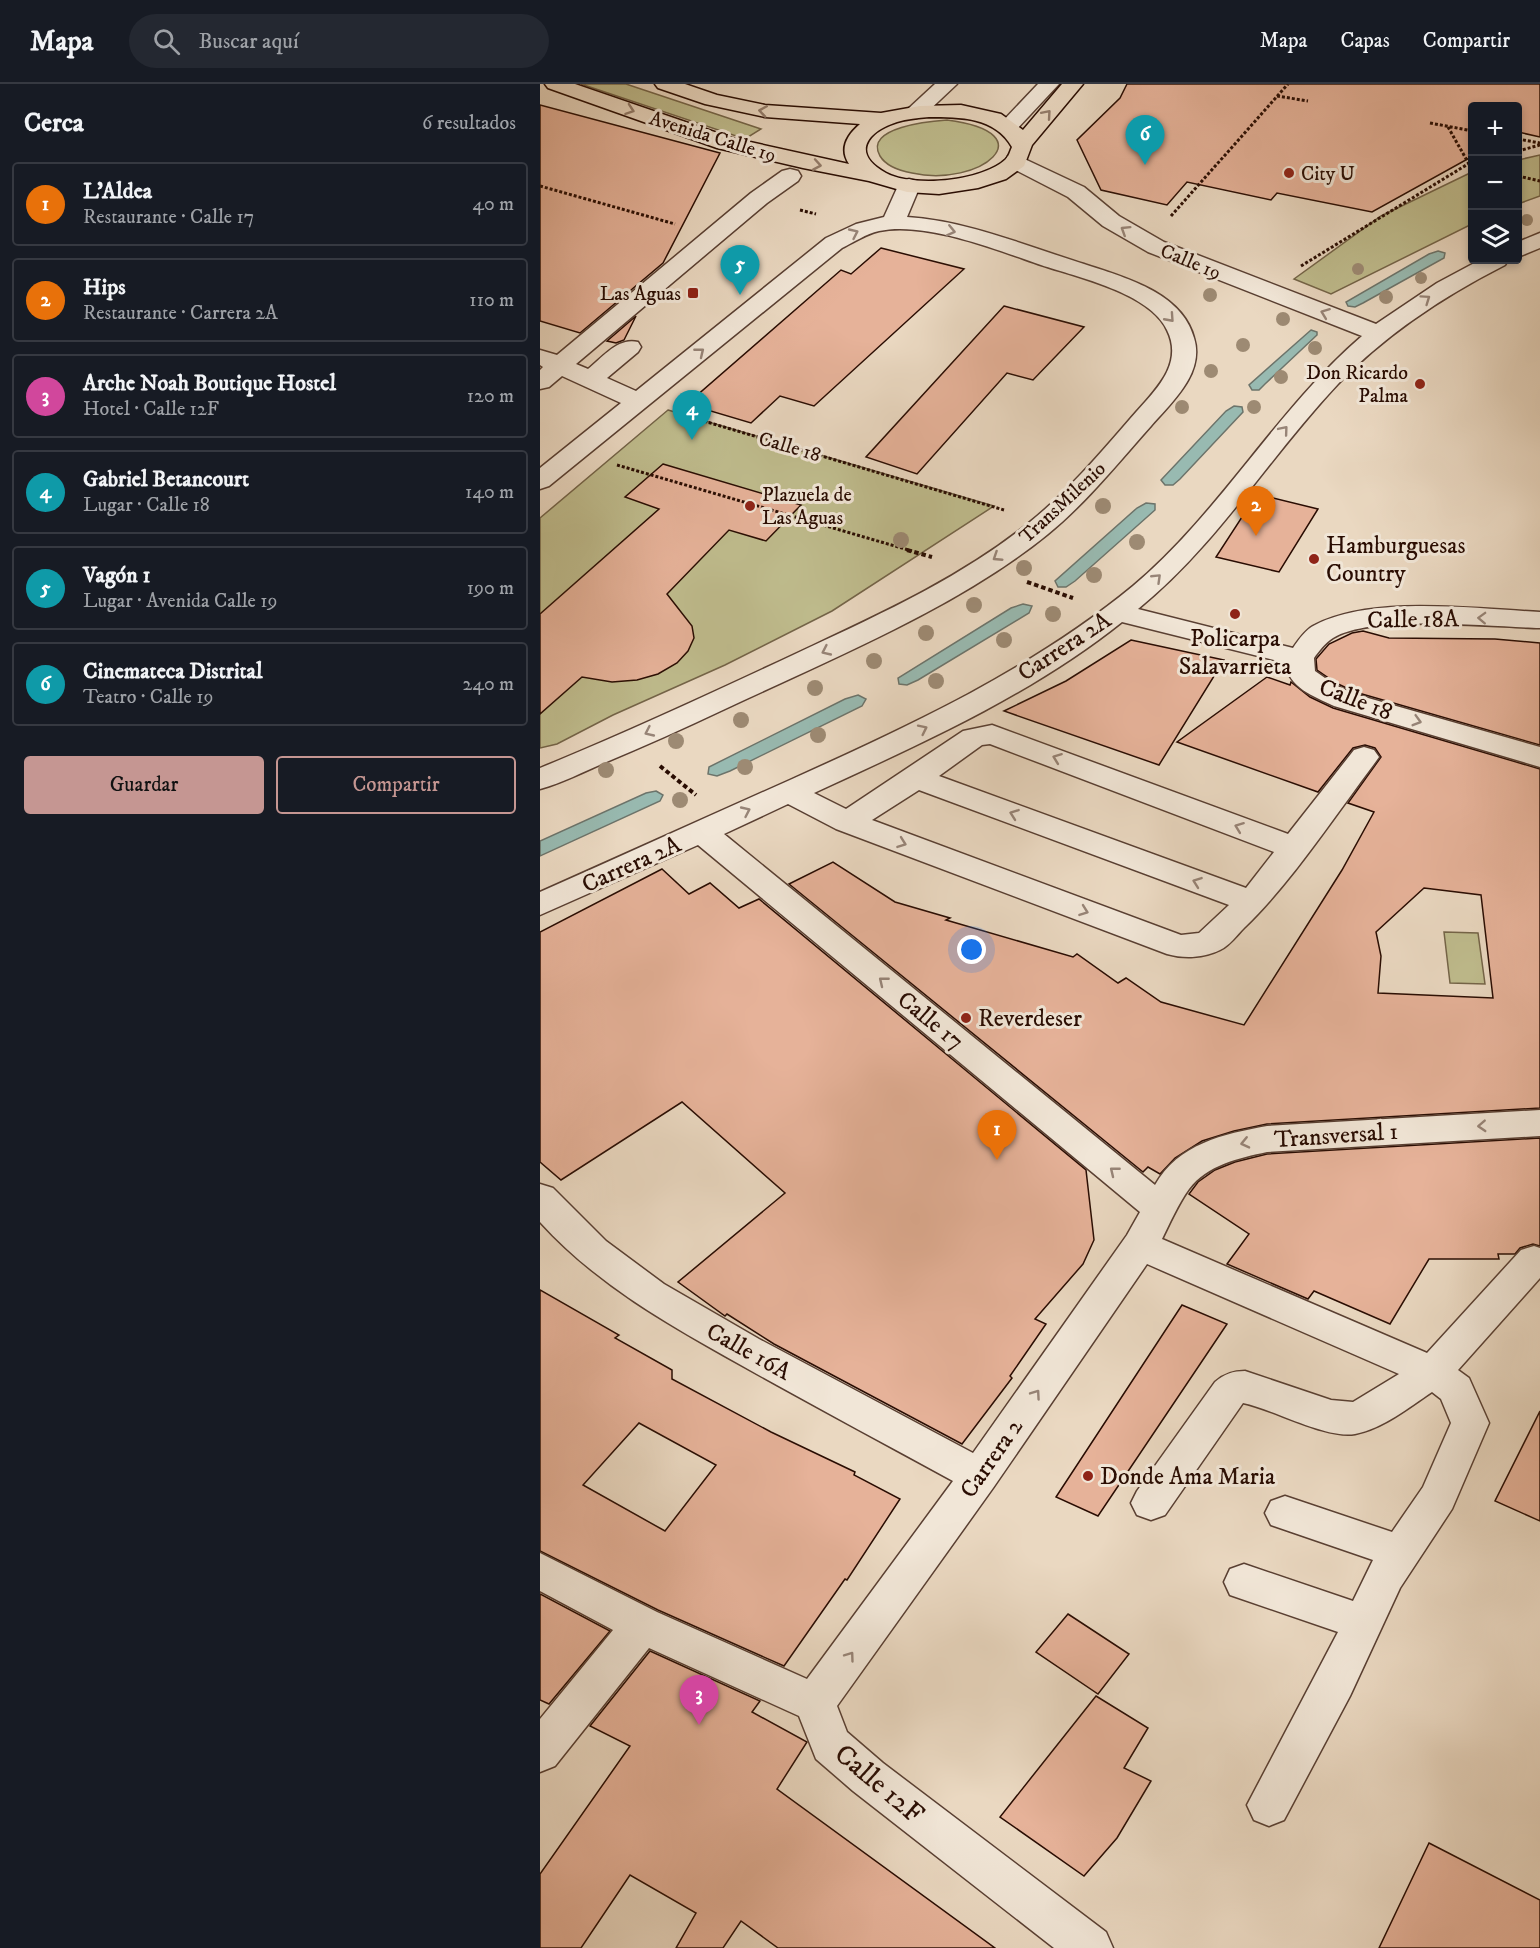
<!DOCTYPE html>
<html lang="es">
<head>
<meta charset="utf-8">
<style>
	:root { --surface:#171b24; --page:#242831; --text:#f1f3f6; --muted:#9ea1a6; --line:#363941; --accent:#c59692 }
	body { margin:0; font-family:"IM FELL DW Pica",serif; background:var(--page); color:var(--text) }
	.controls { position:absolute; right:18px; top:18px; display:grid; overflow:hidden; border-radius:6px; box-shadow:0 3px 9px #0003 }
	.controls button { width:54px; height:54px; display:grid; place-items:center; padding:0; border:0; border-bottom:2px solid var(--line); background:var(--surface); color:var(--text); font:30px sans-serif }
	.you { position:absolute; left:432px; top:866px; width:21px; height:21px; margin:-15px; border:4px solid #fff; border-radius:50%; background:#1a73e8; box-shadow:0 0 0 9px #1a73e833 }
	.badge { display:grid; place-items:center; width:39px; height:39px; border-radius:50%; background:var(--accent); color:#fff; font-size:20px; font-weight:700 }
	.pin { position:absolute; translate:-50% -50px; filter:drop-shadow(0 2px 3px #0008) }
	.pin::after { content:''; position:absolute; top:32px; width:21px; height:18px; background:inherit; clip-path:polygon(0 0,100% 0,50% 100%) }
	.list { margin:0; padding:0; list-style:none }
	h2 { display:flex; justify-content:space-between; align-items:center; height:78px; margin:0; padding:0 24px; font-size:26px }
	h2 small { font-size:20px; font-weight:400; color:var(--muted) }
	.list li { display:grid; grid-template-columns:39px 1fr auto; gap:18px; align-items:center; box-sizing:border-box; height:84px; margin:0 12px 12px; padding:0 12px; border:2px solid var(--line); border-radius:6px }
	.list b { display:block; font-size:22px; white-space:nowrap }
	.list p { margin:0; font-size:20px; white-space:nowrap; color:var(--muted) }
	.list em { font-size:20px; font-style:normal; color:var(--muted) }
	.actions { display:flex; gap:12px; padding:18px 24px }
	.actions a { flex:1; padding:14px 0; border:2px solid var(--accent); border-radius:6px; text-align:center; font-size:21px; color:var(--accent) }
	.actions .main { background:var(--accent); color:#111 }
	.icon { flex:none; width:33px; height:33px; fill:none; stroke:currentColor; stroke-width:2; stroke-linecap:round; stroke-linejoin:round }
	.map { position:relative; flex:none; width:1000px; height:1864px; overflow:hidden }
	header { display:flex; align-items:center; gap:36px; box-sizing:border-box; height:84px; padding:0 30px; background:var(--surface); border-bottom:2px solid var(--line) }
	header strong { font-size:28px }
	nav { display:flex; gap:33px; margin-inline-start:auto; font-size:21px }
	.search { width:420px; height:54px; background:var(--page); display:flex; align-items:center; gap:15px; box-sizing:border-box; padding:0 21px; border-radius:33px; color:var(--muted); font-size:22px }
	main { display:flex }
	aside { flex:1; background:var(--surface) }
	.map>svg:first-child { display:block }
	.green { fill:#bfbc8d; stroke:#746448; stroke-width:1.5 }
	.water { fill:#98bab1; stroke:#6c746b; stroke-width:1.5 }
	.building { fill:#e6b299; stroke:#290c02; stroke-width:1.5; fill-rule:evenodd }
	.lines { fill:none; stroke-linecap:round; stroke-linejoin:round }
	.minor-casing { stroke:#593f32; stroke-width:3 }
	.major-casing { stroke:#290c02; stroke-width:3 }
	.path-far1 { stroke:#290c02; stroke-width:3; stroke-dasharray:3 2; stroke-linecap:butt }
	.path { stroke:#290c02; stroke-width:4; stroke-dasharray:4.5 3; stroke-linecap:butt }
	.minor { fill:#f1e6d7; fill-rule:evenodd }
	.major { fill:#ead8c1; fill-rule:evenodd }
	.tree { fill:#9d8a73 }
	.oneway { stroke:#937c6b }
	.oneway2 { stroke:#978477 }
	.poi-dot { fill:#8f2418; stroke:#f1e6d7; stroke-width:2 }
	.labels { text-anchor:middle; stroke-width:6; stroke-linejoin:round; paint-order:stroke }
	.far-street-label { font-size:20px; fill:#290c02; stroke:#f1e6d7 }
	.far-poi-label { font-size:20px; fill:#290c02; stroke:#f1e6d7; text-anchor:start }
	.poi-label { font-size:24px; fill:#290c02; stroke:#f1e6d7; text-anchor:start }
	.street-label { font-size:24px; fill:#290c02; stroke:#f1e6d7 }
	.near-street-label { font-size:28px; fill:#290c02; stroke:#f1e6d7 }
</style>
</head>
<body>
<header>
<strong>Mapa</strong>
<div class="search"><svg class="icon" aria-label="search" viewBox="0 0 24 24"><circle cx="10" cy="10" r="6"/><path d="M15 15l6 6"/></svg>Buscar aquí</div>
<nav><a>Mapa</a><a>Capas</a><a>Compartir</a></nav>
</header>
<main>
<aside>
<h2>Cerca<small>6 resultados</small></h2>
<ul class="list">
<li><span class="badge" style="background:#e8710a">1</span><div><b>L'Aldea</b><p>Restaurante · Calle 17</p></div><em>40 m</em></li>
<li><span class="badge" style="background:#e8710a">2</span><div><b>Hips</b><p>Restaurante · Carrera 2A</p></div><em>110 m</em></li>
<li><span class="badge" style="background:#d1479c">3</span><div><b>Arche Noah Boutique Hostel</b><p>Hotel · Calle 12F</p></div><em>120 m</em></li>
<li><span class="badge" style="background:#0f9aa8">4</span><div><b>Gabriel Betancourt</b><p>Lugar · Calle 18</p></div><em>140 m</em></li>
<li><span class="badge" style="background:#0f9aa8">5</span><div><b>Vagón 1</b><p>Lugar · Avenida Calle 19</p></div><em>190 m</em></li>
<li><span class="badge" style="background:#0f9aa8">6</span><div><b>Cinemateca Distrital</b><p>Teatro · Calle 19</p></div><em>240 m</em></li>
</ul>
<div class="actions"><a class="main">Guardar</a><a>Compartir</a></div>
</aside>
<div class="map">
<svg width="1000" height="1864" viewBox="0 0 1000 1864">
	<rect width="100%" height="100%" fill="#ead8c1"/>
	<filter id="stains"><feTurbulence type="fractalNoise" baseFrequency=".00333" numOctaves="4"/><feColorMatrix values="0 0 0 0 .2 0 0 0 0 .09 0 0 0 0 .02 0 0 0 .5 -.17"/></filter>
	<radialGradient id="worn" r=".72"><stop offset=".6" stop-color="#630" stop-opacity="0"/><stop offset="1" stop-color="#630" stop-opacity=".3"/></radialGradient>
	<g class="green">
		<path d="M41 0H86L221 45 205 55Z"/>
		<path d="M407 36C508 49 440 104 372 89 361 87 346 82 340 72 323 43 392 37 407 36Z"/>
		<path d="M1000 71V112L978 120V76Z"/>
		<path d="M932 88V140L791 210 754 195 841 132Z"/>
		<path d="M128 326 454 422 292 527 185 581 73 631 17 660 0 664V434Z"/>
		<path d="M904 848 938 849 945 900 910 899Z"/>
	</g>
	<g class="water">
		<path d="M898 167 905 169 904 174 823 219 815 223 808 222 806 218 889 170Z"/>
		<path d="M771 246 777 248V251L725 300 719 306H712L709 301Z"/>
		<path d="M694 322 702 323 703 328 640 395 633 401H625L621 396 686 327Z"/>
		<path d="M606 419 615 420V426L535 497 526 503H518L515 497 597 424Z"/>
		<path d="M483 520 492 522 489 529 378 596 367 601 359 600 358 594 471 524Z"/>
		<path d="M318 611 326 615 322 622 190 687 177 692 168 690 169 683 305 615Z"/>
		<path d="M116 707 123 711 120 717 0 772V757L106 709Z"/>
	</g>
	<g class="building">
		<path d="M587 0H1000V53L978 48V22H933V72L832 128 737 109 731 116 647 98 627 121 561 106 537 56 580 14Z"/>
		<path d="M0 21 180 69 123 179 40 249 0 237Z"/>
		<path d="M341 164 424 185 274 322 240 312 211 339 147 320 301 186 311 190Z"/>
		<path d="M464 222 544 243 493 296 467 289 377 390 326 373Z"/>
		<path d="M96 232 84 256 76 259 67 257Z"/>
		<path d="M123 380 261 421 226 457 189 446 127 510 152 542 154 554 148 567 137 579 118 590 97 596 72 598 42 593 0 630V530L119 425 85 413Z"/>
		<path d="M717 410 778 425 739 488 676 473Z"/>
		<path d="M823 547 849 554 955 555 1000 559V661L815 608 796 599 777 586 776 575 789 560 812 549Z"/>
		<path d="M591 556 684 576 619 681 464 627 526 597Z"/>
		<path d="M727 593 750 601 751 598 770 613 793 624 1000 685V1024L727 1040 694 1047 662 1057 635 1074 620 1090 608 1083 603 1088 249 800 293 778 355 818 410 834 406 836 533 873 537 870 578 899 586 894 621 918 704 941 802 786 834 728 808 719 841 673 835 664 825 661 813 664 778 708 637 658ZM884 804 941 811 953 914 838 909 841 872 836 848Z"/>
		<path d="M122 785 149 810 170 799 199 824 219 815 546 1086 554 1156 543 1180 495 1235 506 1240 470 1292 472 1294 422 1360 234 1260 187 1230 185 1232 138 1198 245 1109 142 1018 21 1096 0 1078V848Z"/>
		<path d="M1000 1054V1162L993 1160 980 1164 975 1170H958L959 1175H889L850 1240 774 1207 768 1215 687 1180 709 1150 649 1110 658 1098 675 1086 695 1078 727 1070Z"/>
		<path d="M0 1206 79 1251 75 1254 132 1286V1295L231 1348 315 1388 314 1391 360 1415 307 1496 305 1495 244 1582 118 1526 0 1467ZM99 1339 176 1381 125 1447 43 1401Z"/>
		<path d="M642 1221 687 1240 558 1432 516 1413Z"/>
		<path d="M1000 1327V1437L955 1417Z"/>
		<path d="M0 1510 70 1547 9 1620 0 1616Z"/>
		<path d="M528 1530 589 1570 558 1610 496 1568Z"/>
		<path d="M110 1567 220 1617 212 1628 267 1658 237 1705 455 1864H238L201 1837 183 1864H136L156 1829 90 1791 41 1864H0V1790L90 1662 50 1642Z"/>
		<path d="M556 1612 608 1644 584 1684 611 1697 577 1754 544 1792 460 1733Z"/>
		<path d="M889 1759 1000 1816V1864H839Z"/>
	</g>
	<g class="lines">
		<defs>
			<g id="minor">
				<path d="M395 0H417L383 32 376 34 369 32 366 28 369 24Z"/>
				<path d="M498 0H519L475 47 468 49 461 47 457 43 461 39Z"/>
				<path d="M476 71 544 103 579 132 624 158 836 240 897 199 940 176H968L965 181C904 212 846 250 798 300 729 373 677 461 598 525L753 564C759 555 766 545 775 541 833 511 936 525 1000 528V544C951 543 832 530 793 554 785 559 779 567 774 574L775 587 795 601 814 610 1000 663V683L794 622C775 613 747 603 746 579L582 538C491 611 380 660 274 709L306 725 423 647 452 641 748 750 814 666 824 663 834 666 839 673 834 680C794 733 751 799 704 844 697 851 689 862 680 866 664 874 644 875 627 870L296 745 248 720 184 750 615 1101C638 1060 683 1050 727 1042L1000 1026V1052L727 1068C699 1074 667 1081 649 1105 638 1120 630 1139 622 1155L887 1269 981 1166 994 1162 1000 1164V1194L918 1286 929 1294 949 1339 912 1425 860 1504 810 1612 744 1736 729 1742 714 1736 707 1721 798 1548 690 1511 684 1498 690 1485 704 1480 813 1517 833 1476 731 1441 725 1429 731 1417 745 1412 852 1448 883 1403 911 1339 901 1315 892 1308C868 1324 844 1344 815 1350 786 1355 733 1325 703 1319L625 1431 611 1436 597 1431 591 1419 597 1407 675 1298C684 1290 693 1287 705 1287L791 1316 813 1318 859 1290 607 1180 453 1404 297 1622 307 1648 343 1679 566 1848 573 1864H514L313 1707 276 1675 259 1632 109 1564 15 1682 0 1688V1635L73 1546 0 1507V1469L117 1528 267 1595 413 1397C345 1360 276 1323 208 1285 133 1243 58 1202 0 1138V1100L13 1104 66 1157 124 1200 219 1255 433 1369 587 1151 600 1128 158 761 0 831V808C84 771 167 733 250 696 370 642 491 586 593 502 680 429 736 326 822 252L608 168 563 142 528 113 468 82 465 77 468 72ZM450 660 734 768 706 804 399 692 442 661ZM379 706 689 821 659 849 641 851 332 736Z"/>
				<path d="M250 85 258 87 261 92 258 97 227 119 36 280 48 285C63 273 78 253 98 258L101 263 98 268 67 294 96 307 286 154 316 140 344 133 358 102 361 97 369 95 377 97 380 102 367 133C428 137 486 162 544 180 583 193 642 208 654 254 665 289 632 318 611 342 578 379 546 419 508 450 419 523 289 576 185 625 145 644 105 662 64 679 43 688 22 699 0 705V684C86 649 170 610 253 571 334 533 420 495 490 438 527 408 559 371 590 335 612 309 645 282 627 246 610 209 537 193 501 181 457 166 385 137 339 147 326 150 314 158 302 164L9 402 0 405V384L81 319 22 292 9 303 0 305V286L3 283 0 281V266L17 271 211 109 242 87Z"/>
				<path d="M1000 149V164L978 173V158Z"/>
			</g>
			<path id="major" d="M5 0H35L192 54 309 80C299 65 307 51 320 40L225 33 165 20 118 4 115 0H145L177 11 225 21 341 29 380 22 421 21 461 30 483 46 522 0H543L492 61 484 82 466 95 438 104 399 110 367 108 329 97 263 84 177 64 8 4ZM389 33C420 33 455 33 472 63 470 67 469 72 466 75 443 97 374 104 346 89 311 70 326 48 357 38 367 35 378 34 389 33Z"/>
		</defs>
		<use href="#minor" class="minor-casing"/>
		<use href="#major" class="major-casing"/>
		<g class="path-far1">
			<path d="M737 12 768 17"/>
			<path d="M890 39 933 47"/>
			<path d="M908 43 929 80"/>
			<path d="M978 55 1000 59"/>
			<path d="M978 67 1000 61"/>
			<path d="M978 92 1000 97"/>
			<path d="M0 102 135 140"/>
			<path d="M260 126 276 130"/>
			<path d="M631 132 748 0"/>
			<path d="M761 182 928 80 933 81"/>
			<path d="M140 330 464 426"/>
			<path d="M77 381 372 467"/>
		</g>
		<g class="path">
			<path d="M367 466 392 473"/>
			<path d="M487 498 533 514"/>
			<path d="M120 682 156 711"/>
		</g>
		<use href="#minor" class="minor"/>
		<use href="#major" class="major"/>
	</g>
	<g class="tree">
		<circle cx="987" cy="136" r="6"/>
		<circle cx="818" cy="185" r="6"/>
		<circle cx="881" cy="194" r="6"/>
		<circle cx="670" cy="211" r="7"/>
		<circle cx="846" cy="213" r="7"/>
		<circle cx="743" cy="235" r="7"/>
		<circle cx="703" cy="261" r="7"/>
		<circle cx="775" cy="264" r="7"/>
		<circle cx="671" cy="287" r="7"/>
		<circle cx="741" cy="293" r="7"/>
		<circle cx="642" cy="323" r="7"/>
		<circle cx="714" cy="323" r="7"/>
		<circle cx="563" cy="422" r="8"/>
		<circle cx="361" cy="456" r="8"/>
		<circle cx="597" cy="458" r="8"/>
		<circle cx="484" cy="484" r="8"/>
		<circle cx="554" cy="491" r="8"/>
		<circle cx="434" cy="521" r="8"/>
		<circle cx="513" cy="530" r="8"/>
		<circle cx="386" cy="549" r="8"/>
		<circle cx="464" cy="556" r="8"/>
		<circle cx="334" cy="577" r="8"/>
		<circle cx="396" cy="597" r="8"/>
		<circle cx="275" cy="604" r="8"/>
		<circle cx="201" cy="636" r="8"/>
		<circle cx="278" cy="651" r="8"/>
		<circle cx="136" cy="657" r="8"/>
		<circle cx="205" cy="683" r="8"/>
		<circle cx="66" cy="686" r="8"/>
		<circle cx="140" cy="716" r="8"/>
	</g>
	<defs><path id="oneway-chevron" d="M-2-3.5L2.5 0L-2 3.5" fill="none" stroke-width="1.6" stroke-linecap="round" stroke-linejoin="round" transform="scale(1.5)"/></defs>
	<g class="oneway">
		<use href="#oneway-chevron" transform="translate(90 26) rotate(19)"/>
		<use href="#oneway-chevron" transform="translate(223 27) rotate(-171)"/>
		<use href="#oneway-chevron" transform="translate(507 30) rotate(-49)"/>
		<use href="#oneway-chevron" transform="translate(277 81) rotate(10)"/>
	</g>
	<g class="oneway2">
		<use href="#oneway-chevron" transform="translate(585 146) rotate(-148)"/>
		<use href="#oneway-chevron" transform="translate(411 147) rotate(13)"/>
		<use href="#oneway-chevron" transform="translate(314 149) rotate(-25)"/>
		<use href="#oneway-chevron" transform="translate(886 215) rotate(-35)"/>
		<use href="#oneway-chevron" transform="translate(785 229) rotate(-159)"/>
		<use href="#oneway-chevron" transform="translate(630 234) rotate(48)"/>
		<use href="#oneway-chevron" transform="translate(160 268) rotate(-39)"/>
		<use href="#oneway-chevron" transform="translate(744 346) rotate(-50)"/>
		<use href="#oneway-chevron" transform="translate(457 473) rotate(147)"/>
		<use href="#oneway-chevron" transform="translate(617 494) rotate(-44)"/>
		<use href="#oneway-chevron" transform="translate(942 534) rotate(-178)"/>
		<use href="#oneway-chevron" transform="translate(286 567) rotate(155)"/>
		<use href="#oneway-chevron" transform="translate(877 637) rotate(16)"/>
		<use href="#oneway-chevron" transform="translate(383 645) rotate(-26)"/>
		<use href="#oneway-chevron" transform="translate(109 648) rotate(155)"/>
		<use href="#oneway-chevron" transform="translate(517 674) rotate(-159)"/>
		<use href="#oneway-chevron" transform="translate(206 727) rotate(-25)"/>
		<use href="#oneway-chevron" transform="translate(474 730) rotate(-160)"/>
		<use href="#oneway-chevron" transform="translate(699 743) rotate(-159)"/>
		<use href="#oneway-chevron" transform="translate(362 759) rotate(20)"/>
		<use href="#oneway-chevron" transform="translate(657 798) rotate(-160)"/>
		<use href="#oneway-chevron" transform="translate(544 827) rotate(20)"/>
		<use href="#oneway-chevron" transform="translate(343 897) rotate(-141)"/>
		<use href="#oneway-chevron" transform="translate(942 1042) rotate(177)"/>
		<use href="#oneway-chevron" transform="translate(705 1059) rotate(167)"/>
		<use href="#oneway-chevron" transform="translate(574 1087) rotate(-141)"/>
		<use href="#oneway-chevron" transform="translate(496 1310) rotate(-55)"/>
		<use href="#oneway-chevron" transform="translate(310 1572) rotate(-54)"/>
	</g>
	<g class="poi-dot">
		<circle cx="749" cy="89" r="6"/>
		<rect x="147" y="203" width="12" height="12" rx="3"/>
		<circle cx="880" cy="300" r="6"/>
		<circle cx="210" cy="422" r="6"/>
		<circle cx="774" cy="475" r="6"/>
		<circle cx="695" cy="530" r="6"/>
		<circle cx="426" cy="934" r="6"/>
		<circle cx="548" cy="1392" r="6"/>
	</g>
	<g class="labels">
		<g class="far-street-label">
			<text transform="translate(173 52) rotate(17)" y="7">Avenida Calle 19</text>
			<text transform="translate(651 177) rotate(22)" y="7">Calle 19</text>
			<text transform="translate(250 362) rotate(16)" y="7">Calle 18</text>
			<text transform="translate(522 418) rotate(-43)" y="7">TransMilenio</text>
		</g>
		<g class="far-poi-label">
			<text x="761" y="96">City U</text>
			<text x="141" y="216" text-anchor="end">Las Aguas</text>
			<text x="868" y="295" text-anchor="end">Don Ricardo<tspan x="868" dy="23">Palma</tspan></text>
			<text x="222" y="417">Plazuela de<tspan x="222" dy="23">Las Aguas</tspan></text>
		</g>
		<g class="poi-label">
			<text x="786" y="469">Hamburguesas<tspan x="786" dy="28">Country</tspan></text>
			<text x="695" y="562" text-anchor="middle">Policarpa<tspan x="695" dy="28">Salavarrieta</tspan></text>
			<text x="438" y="942">Reverdeser</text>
			<text x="560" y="1400">Donde Ama Maria</text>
		</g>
		<g class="street-label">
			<text transform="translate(873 535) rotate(-1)" y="8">Calle 18A</text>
			<text transform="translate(524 562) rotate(-33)" y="8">Carrera 2A</text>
			<text transform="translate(816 615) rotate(21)" y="8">Calle 18</text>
			<text transform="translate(91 780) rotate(-24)" y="8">Carrera 2A</text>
			<text transform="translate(391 936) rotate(39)" y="8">Calle 17</text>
			<text transform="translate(796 1051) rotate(-4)" y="8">Transversal 1</text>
			<text transform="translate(209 1267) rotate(29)" y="8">Calle 16A</text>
			<text transform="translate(451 1374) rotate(-55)" y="8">Carrera 2</text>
		</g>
		<g class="near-street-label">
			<text transform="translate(340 1699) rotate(40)" y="10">Calle 12F</text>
		</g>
	</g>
	<rect width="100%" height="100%" filter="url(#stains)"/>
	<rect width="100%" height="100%" fill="url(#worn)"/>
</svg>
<div class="controls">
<button>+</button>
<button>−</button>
<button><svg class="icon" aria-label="layers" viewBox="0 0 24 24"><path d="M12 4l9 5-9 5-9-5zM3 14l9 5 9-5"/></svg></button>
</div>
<div class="you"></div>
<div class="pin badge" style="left:457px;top:1076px;background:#e8710a">1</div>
<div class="pin badge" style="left:716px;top:452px;background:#e8710a">2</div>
<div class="pin badge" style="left:159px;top:1641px;background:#d1479c">3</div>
<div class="pin badge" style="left:152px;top:356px;background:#0f9aa8">4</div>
<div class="pin badge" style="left:200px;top:211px;background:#0f9aa8">5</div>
<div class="pin badge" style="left:605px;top:81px;background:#0f9aa8">6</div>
</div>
</main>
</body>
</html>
